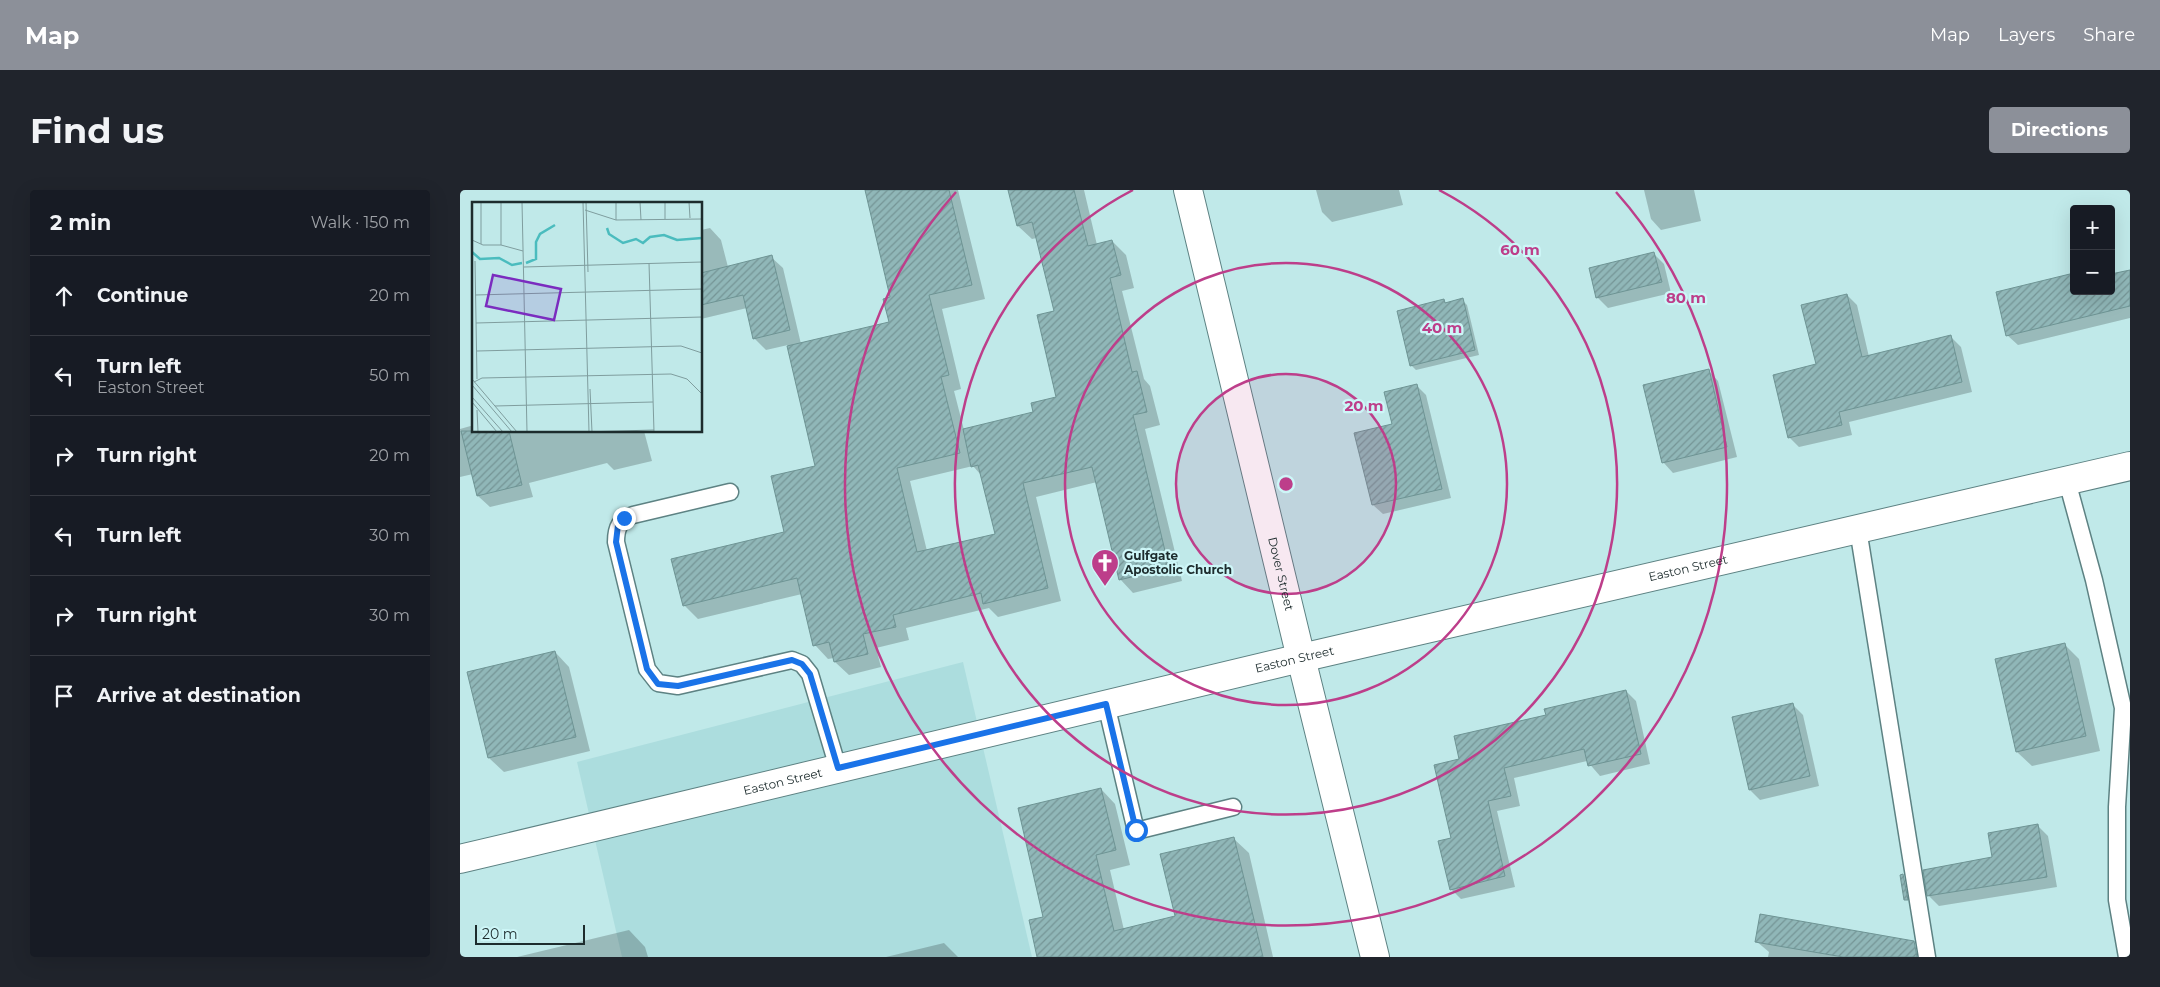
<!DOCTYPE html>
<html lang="en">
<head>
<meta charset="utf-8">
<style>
	:root { --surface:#171b24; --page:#20242c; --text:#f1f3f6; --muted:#9ea1a6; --line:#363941; --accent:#8c9099 }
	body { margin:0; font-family:Montserrat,sans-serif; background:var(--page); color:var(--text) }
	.controls { position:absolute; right:15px; top:15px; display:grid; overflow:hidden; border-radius:5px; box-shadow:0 5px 20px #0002 }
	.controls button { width:45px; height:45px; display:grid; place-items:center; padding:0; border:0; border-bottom:1px solid var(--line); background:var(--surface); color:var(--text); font:25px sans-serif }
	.scale { position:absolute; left:15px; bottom:12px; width:110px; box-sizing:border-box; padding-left:5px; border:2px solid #1d2c2d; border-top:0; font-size:14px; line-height:18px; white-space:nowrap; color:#1d2c2d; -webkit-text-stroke:4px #cdf6f7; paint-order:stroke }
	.stop { position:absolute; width:15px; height:15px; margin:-11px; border:4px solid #1a73e8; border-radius:50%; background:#fff }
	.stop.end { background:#1a73e8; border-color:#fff; box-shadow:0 1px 5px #0008 }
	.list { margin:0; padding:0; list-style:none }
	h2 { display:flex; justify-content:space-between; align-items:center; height:65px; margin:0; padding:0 20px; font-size:21px }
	h2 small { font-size:16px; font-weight:400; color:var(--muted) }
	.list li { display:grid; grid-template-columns:32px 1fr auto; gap:15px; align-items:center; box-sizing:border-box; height:80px; padding:0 20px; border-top:1px solid var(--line) }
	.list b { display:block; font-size:19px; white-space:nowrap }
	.list p { margin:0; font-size:16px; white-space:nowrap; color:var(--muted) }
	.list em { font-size:16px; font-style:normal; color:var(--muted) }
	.icon { flex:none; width:28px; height:28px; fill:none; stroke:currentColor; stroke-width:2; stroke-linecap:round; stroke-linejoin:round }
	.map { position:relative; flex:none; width:1670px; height:767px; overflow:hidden; border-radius:5px }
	header { display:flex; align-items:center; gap:30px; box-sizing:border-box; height:70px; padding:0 25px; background:var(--accent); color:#fff }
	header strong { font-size:24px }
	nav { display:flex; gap:28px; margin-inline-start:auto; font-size:18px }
	.intro { display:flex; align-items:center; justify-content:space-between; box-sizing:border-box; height:120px; padding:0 30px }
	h1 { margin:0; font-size:35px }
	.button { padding:12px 22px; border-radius:5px; background:var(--accent); color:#fff; font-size:18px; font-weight:700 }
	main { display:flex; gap:30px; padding:0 30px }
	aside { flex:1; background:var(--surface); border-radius:5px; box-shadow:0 5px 20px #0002 }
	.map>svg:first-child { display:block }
	.built { fill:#acddde }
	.shadow { fill:#0003; fill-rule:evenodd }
	.building { fill:url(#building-hatch); stroke:#6e9494 }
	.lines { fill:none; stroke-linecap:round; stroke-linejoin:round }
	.service-casing { stroke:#5d8283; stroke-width:19 }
	.minor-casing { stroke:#5d8283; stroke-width:30 }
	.service { stroke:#fff; stroke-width:16 }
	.minor { stroke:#fff; stroke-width:28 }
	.route { stroke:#1a73e8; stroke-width:6 }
	.ring { fill:none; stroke:#bd3e8a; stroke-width:2.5 }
	.labels { text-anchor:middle; stroke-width:4.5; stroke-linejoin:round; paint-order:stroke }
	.poi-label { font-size:12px; font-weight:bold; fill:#1d2c2d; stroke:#cdf6f7; text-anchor:start }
	.street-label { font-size:12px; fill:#1d2c2d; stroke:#cdf6f7 }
	.inset-river { fill:none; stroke:#4bbcbe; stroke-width:2.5 }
	.inset-road { fill:none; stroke:#7f9d9e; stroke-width:1 }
	.view { fill:#7b2cbf; fill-opacity:0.15; stroke:#7b2cbf; stroke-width:2.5 }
	.inset-edge { fill:none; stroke:#1d2c2d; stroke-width:2.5 }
	.centre { fill:#bd3e8a; stroke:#cdf6f7; stroke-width:2.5 }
	.ring-label { font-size:15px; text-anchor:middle; font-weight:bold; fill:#bd3e8a; stroke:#cdf6f7; stroke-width:4.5; stroke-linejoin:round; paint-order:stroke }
</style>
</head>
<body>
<header>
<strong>Map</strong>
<nav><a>Map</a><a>Layers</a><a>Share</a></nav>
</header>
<div class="intro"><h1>Find us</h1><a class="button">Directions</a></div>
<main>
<aside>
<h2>2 min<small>Walk · 150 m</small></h2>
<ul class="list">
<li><svg class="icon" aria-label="ahead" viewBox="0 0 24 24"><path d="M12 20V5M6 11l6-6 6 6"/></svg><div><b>Continue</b></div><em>20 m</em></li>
<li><svg class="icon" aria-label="left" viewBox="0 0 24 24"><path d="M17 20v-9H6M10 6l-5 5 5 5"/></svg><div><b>Turn left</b><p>Easton Street</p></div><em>50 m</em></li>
<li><svg class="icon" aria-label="right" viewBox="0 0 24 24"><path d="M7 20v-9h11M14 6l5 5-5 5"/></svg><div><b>Turn right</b></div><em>20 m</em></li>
<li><svg class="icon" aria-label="left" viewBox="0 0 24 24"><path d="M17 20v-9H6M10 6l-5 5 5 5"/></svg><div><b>Turn left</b></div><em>30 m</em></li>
<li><svg class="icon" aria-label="right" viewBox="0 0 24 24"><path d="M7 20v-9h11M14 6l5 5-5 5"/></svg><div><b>Turn right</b></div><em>30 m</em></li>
<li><svg class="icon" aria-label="arrive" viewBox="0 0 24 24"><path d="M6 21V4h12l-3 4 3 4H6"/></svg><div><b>Arrive at destination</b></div></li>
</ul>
</aside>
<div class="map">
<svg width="1670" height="767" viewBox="0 0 1670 767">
	<defs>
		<pattern id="building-hatch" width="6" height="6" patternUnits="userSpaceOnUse" patternTransform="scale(1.25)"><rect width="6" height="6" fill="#90b7b8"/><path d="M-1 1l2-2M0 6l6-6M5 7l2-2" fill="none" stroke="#759596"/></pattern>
	</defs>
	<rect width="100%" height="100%" fill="#c0e9e9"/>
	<path class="built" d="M503 472 572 767H162L117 572Z"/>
	<g class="shadow">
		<path d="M406 0H498L525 109 482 119 501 199 494 201 504 240 575 223 598 208 595 122 577 48 572 49 558 36 549 0H624L637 55 652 51 666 65 674 98 662 101 684 189 690 196 700 235 685 239 722 391 673 403 660 389 637 292 576 307 601 411 538 427 529 418 446 438 449 450 416 458 421 477 389 485 375 472 374 468 368 469 355 455 342 404 238 429 224 415 326 342 356 276 328 155 306 160 294 148 287 118 241 129V40L250 38 261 50 268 77 311 67 323 78 341 154 430 133 432 108ZM513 276 521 285 536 345 467 361 450 291Z"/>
		<path d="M856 0H939L943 15 872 32 862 22Z"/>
		<path d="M1184 0H1234L1241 31 1201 40 1191 29Z"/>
		<path d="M1194 64 1204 74 1211 103 1148 118 1138 108Z"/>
		<path d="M1670 81V128L1558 155 1547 145 1614 101H1651Z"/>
		<path d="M1387 105 1397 115 1409 167 1491 147 1501 157 1512 202 1389 232 1392 245 1339 257 1329 247Z"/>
		<path d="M1002 110 1007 115 1019 165 956 180 951 175 984 111 987 114Z"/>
		<path d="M1248 180 1258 191 1277 267 1213 283 1203 272Z"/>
		<path d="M956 195 966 205 991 308 923 324 913 315Z"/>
		<path d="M14 235V241H184L192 271 154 280 147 273 69 293 73 307 30 317 18 306 13 284 0 287V239Z"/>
		<path d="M1605 455 1619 469 1640 561 1572 576 1557 562Z"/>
		<path d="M95 462 109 477 130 561 44 582 29 568Z"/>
		<path d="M1166 501 1176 511 1190 574 1140 586 1127 571 1054 588 1060 616 1037 621 1055 697 1001 709 991 699 1001 570 1087 525Z"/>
		<path d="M1332 514 1343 525 1359 596 1300 610 1290 600Z"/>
		<path d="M641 599 655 614 670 675 650 680 664 740 716 727 774 649 789 663 813 767H579L585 728Z"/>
		<path d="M1577 635 1588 646 1597 697 1479 716 1469 706 1465 681 1534 668Z"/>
		<path d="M169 740 185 757 188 767H57Z"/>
		<path d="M1296 751 1439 767H1308L1309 762Z"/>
		<path d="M484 753 498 767H426Z"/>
	</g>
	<g class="building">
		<path d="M405 0H489L512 95 469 105 489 185 481 187 500 263 437 278 457 362 535 344 518 275 511 277 503 239 573 222 571 213 596 207 577 125 594 121 572 32 557 36 548 0H614L628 56 652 50 661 85 650 88 672 182 677 181 687 222 673 225 709 378 659 390 632 277 563 293 588 398 523 414 521 403 433 425 436 437 403 444 408 464 374 472 369 452 353 456 337 388 223 416 211 369 324 342 311 286 355 276 327 156 429 132 423 109 430 107Z"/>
		<path d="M1194 62 1202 92 1136 108 1129 78Z"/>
		<path d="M312 65 330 140 293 149 283 105 241 115V83Z"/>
		<path d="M1670 80V116L1546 146 1536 102 1614 83V101H1651V84Z"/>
		<path d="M1387 104 1402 167 1491 145 1502 192 1379 222 1382 235 1328 248 1313 185 1356 174 1341 115Z"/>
		<path d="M1003 108 1015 160 950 176 937 121 984 109 985 113Z"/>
		<path d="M1249 179 1267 257 1202 273 1183 195Z"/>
		<path d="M957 194 982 299 912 315 894 243 932 234 924 202Z"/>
		<path d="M1 241H49L62 295 17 306Z"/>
		<path d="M1605 453 1626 546 1556 562 1535 469Z"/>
		<path d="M95 461 116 547 28 568 7 482Z"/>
		<path d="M1166 500 1181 564 1128 576 1124 559 1044 578 1051 606 1028 611 1045 686 990 700 978 651 991 648 974 575 999 569 994 546 1086 525 1084 519Z"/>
		<path d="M1333 513 1350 586 1289 600 1272 527Z"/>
		<path d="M641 598 656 660 636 665 654 741 715 726 700 664 774 647 803 767H577L569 730 583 727 558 618Z"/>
		<path d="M1578 634 1587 687 1467 706 1463 680 1532 667 1528 643Z"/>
		<path d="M1443 684 1448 710H1444L1440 685Z"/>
		<path d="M1300 724 1454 751 1457 767H1383L1295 752Z"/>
	</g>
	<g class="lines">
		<defs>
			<g id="service">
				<path d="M1607 291 1634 390 1663 518 1657 617V710L1667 767"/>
				<path d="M270 302 173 325C160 330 156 337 156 352L187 479 198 493 218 496 332 470 342 474 350 484 378 578"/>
				<path d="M1398 339 1467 767"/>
				<path d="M646 514 676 641 773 617"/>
			</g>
			<g id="minor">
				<path id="s1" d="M728 0 841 468 915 767"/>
				<path id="s2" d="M0 669 841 468 1670 276"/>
			</g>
		</defs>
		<use href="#service" class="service-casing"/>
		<use href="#minor" class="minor-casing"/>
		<use href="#service" class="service"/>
		<use href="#minor" class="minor"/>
	</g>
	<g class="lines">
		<path class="route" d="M164 328 158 335 156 352 187 479 198 494 218 496 332 470 342 474 350 484 378 578 646 514 676 640"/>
	</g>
	<circle cx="826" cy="294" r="110" fill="#bd3e8a" fill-opacity=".12"/>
	<g class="ring">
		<circle cx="826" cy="294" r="110"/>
		<circle cx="826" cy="294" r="221"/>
		<path d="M979 0A331 331 0 1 1 673 0"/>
		<path d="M1156 2A441 441 0 1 1 496 2"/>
	</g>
	<defs>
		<symbol id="church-pin" viewBox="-11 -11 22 30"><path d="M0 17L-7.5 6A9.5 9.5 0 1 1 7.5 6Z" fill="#bd3e8a" stroke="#cdf6f7"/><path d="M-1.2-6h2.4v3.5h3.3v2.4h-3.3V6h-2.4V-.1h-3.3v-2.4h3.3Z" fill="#fff"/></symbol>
	</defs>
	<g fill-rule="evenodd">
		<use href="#church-pin" x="629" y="357" width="32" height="43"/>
	</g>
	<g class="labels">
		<g class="poi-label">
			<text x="664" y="370">Gulfgate<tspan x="664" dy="14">Apostolic Church</tspan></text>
		</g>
		<g class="street-label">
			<text dy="4" stroke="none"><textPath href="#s2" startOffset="1262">Easton Street</textPath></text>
			<text dy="4" stroke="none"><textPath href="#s1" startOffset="395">Dover Street</textPath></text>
			<text dy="4" stroke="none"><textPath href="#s2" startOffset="858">Easton Street</textPath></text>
			<text dy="4" stroke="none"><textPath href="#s2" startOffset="332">Easton Street</textPath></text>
		</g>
	</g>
	<g transform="translate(12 12)">
		<rect width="230" height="230" fill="#c0e9e9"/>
		<path class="inset-river" d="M135 26 137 32 151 41 164 37 171 41 178 35 192 33 205 38 230 36M0 50 8 57 27 56 40 63 50 61M54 61 64 57V40L68 32 83 23"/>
		<path class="inset-road" d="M9 0V42M29 0V43M50 0 55 230M111 0 117 230M114 0 116 70M144 0V18M168 0 169 18M193 0V17M217 0 218 16M113 8 144 18 230 17M0 38 11 43H29L51 49M3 59 5 177M177 61 182 230M52 65 230 60M3 93 230 87M4 121 230 115M5 149 209 144 230 151M0 177 45 230M2 180 10 176 199 172 215 177 230 192M0 183 40 230M118 187 120 230M0 195 31 230M0 200 25 230M23 204 181 200M5 208 6 230M111 230 182 228"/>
		<path class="view" d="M21 73 89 87 82 118 14 104Z"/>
		<rect width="230" height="230" class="inset-edge"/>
	</g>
	<circle cx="826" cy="294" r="8" class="centre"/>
	<g class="ring-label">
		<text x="1060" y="65">60 m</text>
		<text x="1226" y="113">80 m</text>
		<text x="982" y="143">40 m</text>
		<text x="904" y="221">20 m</text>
	</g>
</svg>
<div class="controls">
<button>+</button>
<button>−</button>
</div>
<div class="scale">20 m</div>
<div class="stop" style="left:676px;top:640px"></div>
<div class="stop end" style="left:164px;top:328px"></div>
</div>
</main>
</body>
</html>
